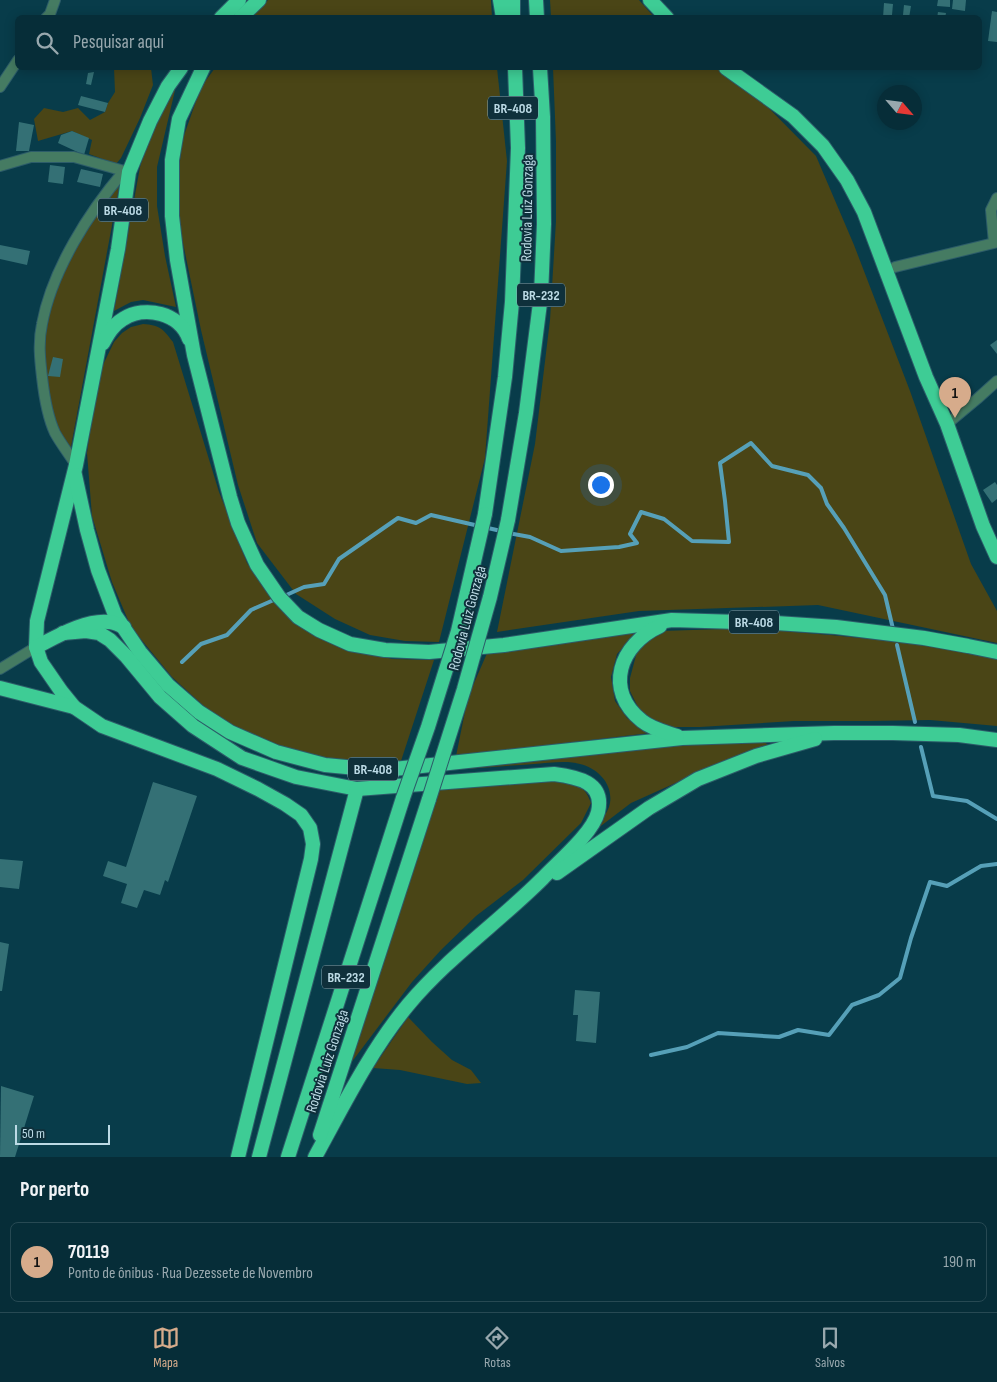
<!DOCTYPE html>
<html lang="pt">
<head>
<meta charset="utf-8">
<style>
	:root { --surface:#062d38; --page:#143943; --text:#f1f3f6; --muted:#98a8ae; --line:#274953; --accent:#d6ab8b }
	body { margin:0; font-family:"Sofia Sans Condensed",sans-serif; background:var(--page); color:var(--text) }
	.compass { position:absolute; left:877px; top:85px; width:45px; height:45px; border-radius:50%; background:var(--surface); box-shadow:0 2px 12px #0003; rotate:118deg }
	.scale { position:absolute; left:15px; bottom:12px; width:95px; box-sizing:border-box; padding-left:5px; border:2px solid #bcdae5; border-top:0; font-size:14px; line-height:18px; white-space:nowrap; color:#bcdae5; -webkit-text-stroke:4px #0f303b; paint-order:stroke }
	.you { position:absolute; left:600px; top:484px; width:18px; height:18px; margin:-12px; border:4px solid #fff; border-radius:50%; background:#1a73e8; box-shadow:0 0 0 8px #1a73e833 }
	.badge { display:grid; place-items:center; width:32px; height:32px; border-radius:50%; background:var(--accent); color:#111; font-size:16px; font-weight:700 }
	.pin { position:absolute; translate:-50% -41px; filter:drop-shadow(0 1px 2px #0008) }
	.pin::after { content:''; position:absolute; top:26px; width:18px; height:15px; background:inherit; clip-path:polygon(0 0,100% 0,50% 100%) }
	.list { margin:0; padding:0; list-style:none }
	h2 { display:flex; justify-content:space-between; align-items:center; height:65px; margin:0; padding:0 20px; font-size:21px }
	h2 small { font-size:16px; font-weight:400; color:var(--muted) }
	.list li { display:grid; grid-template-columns:32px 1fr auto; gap:15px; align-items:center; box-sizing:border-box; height:80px; margin:0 10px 10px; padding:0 10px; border:1px solid var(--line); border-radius:8px }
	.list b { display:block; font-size:19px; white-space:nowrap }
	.list p { margin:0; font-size:16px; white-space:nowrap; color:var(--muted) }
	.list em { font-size:16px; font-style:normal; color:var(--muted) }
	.icon { flex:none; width:28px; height:28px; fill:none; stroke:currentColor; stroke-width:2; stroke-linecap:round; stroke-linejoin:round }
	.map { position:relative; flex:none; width:997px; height:1157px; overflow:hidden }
	.search { position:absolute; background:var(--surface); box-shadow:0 2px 12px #0003; left:15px; right:15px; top:15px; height:55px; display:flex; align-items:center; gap:12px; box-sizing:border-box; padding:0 18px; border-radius:8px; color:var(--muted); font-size:19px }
	.sheet { height:155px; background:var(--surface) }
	nav { display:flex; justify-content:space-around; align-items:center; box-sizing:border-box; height:70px; border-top:1px solid var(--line); background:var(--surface); font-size:14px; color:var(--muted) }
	nav a { display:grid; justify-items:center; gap:2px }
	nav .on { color:var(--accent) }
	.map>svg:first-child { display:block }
	.green { fill:#4a4516 }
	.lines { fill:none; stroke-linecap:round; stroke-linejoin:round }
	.stream { stroke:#56a0b8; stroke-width:4 }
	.building { fill:#347075 }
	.minor-casing { stroke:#2c5c69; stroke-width:12 }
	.tertiary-casing { stroke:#2c5c69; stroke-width:12 }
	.trunk-casing { stroke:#2c5c69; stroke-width:16 }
	.minor { stroke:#457b62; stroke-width:10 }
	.tertiary { stroke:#457b62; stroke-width:10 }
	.trunk { stroke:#3ecc95; stroke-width:14 }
	.trunk-bridge-casing { stroke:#2c5c69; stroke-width:16; stroke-linecap:butt }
	.trunk-bridge { stroke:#3ecc95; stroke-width:14 }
	.labels { text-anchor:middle; stroke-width:4; stroke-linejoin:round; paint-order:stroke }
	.shield { fill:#0f303b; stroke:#88a7b2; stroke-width:1 }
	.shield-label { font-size:14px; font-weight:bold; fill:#bcdae5 }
	.street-label { font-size:15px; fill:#bcdae5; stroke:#0f303b }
</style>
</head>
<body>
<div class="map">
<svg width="997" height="1157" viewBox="0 0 997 1157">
	<rect width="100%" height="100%" fill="#083c4a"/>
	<g class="green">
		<path d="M268 0H491L492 17 251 18Z"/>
		<path d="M550 0H639L654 17H551Z"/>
		<path d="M114 68H151L153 85 140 118 121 158 116 164 89 154 92 140 72 131 38 141 34 119 44 108 63 112 78 108 90 120 105 112 108 103 115 92Z"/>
		<path d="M215 68H497L507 161 485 458 439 642 405 641 370 635 335 619 296 594 257 543 238 485 201 330 177 214 181 144 201 87Z"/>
		<path d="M553 68H718L754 93 816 156 854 245 910 391 971 564 997 611V643L818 605 639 611 497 632 535 444 550 320 556 221V142Z"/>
		<path d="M176 86 157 167V206L165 256 176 307 143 300 131 302 114 311 140 167 151 130Z"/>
		<path d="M120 182 70 452 57 432 47 392 44 343 51 291 74 244Z"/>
		<path d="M143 324C160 325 163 329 173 342L219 492 247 563 278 607 298 623 355 649 392 659 434 660 400 764 327 760 268 746 218 719 172 677 131 627 112 582 92 516 87 453 93 409 102 367 114 342 122 333 131 327Z"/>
		<path d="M752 628C833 636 917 640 997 659V726L930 720 869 721H794L700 727H664L649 718 640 711 630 691V678L638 648 645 640 662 631Z"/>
		<path d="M640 629 617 654 611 677 615 701 627 718 650 733 456 756 468 697 488 651Z"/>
		<path d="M760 739 771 747 709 768 631 803 589 835C596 825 608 815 610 803 613 783 597 768 580 764 567 760 548 763 534 764 506 766 478 768 449 770L450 767 685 742Z"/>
		<path d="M554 778C573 782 584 783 591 803L581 823 523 880 476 916 441 950 412 982 351 1063 432 791Z"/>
		<path d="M408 1017 432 1042 452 1060 471 1070 481 1083 467 1084 400 1070 373 1068Z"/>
	</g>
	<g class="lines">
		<g class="stream">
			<path d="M508 533 530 537 561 551 619 547 637 543 630 534 641 512 664 519 692 541 729 542 725 501 720 463 751 443 772 466 808 475 821 488 827 504 844 528 885 595 893 629"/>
			<path d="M282 597 304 587 324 584 339 559 398 518 416 523 431 515 501 531"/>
			<path d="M897 645 915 722"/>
			<path d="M182 662 201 644 227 635 251 610 276 599"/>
			<path d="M921 747 933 796 967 801 997 819"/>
			<path d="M651 1055 687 1047 718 1033 779 1037 798 1030 829 1035 852 1005 879 995 900 978 911 938 930 882 947 886 981 866 997 864"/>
		</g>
	</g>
	<g class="building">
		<path d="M938 0H950V7L937 6Z"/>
		<path d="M953 0H966L965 11 952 9Z"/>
		<path d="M884 3 893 4 892 15H903L904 5 911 6 909 18H883Z"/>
		<path d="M992 11 997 12V42L988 41Z"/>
		<path d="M938 12 946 13 945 18H937Z"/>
		<path d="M94 72 91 85 86 84 88 73Z"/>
		<path d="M81 96 108 103 105 112 78 105Z"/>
		<path d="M19 122 34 125 29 151H16Z"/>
		<path d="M72 131 89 138 84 155 58 143 61 135Z"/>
		<path d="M50 165 65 167 63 184 48 182Z"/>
		<path d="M81 169 103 174 100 187 77 182Z"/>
		<path d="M0 245 30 251 27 265 0 259Z"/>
		<path d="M997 340V354L990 345Z"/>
		<path d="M53 357 63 359 60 377 48 376Z"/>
		<path d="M995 482 997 485V499L992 503 983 490Z"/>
		<path d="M153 782 197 796 168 882 165 880 160 895 144 890 137 908 121 903 127 884 103 876 108 861 126 867Z"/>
		<path d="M0 859 23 861 19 889 0 887Z"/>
		<path d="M0 942 9 944 2 991H0Z"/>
		<path d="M575 990 600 992 596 1043 576 1041 578 1015H573Z"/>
		<path d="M1 1086 34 1096 15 1157H0Z"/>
	</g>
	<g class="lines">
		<defs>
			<g id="minor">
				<path d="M46 18 50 14 55 0"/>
				<path d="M0 87 18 60"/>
				<path d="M0 166 31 157H74L128 172"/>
				<path d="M895 267 994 243 991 210 997 198"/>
				<path d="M947 424 977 399 997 381"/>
				<path d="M76 465C69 454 61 444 55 433 47 416 44 395 42 377 40 360 38 342 42 324 52 270 89 212 124 171"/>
			</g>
			<path id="tertiary" d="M0 669 36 647"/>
			<g id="trunk">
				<path d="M500 0 503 18"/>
				<path d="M513 0V18"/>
				<path d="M536 0 537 18"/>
				<path d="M650 0 667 18"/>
				<path d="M221 18 239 0"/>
				<path d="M240 18 259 0"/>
				<path d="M181 68 168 86 150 121 129 172 118 249 76 465 37 621 36 647 41 662 61 691 74 707 102 726 217 769 258 789 285 804 301 815 310 828 313 844 311 859 238 1157"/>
				<path d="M203 68 179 119 172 160V216L177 260 194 355 230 497 238 523 257 565 279 597 298 617 319 630 350 644 385 650 429 652 504 645 672 620 776 623 836 627 924 638 968 646 997 652"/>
				<path d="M726 68 793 116 823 146 847 180 864 212 926 377 947 424 983 526 997 557"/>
				<path d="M103 343C108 334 113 325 123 319 145 305 180 313 189 339"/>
				<path d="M75 475 87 530 98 570 115 615 140 652 168 685 199 712 230 732 276 752 325 765 367 769H394L682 738 834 733H893L959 735 997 740"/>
				<path d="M485 514 505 377 512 302 518 148 515 68"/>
				<path d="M508 520 526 413 541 295 544 224 543 117 540 68"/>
				<path d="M660 626C620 644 603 690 642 721 652 729 665 732 677 736"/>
				<path d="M63 633 86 631 99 633 110 640 126 656 160 697 193 726 242 758 296 777 357 789 554 774C577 777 605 782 598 812 593 833 558 862 543 878 499 922 447 958 408 1005 370 1051 343 1106 315 1157"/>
				<path d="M36 647C56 637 86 619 109 622 114 622 119 625 124 627"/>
				<path d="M0 688 74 707"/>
				<path d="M557 873 649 808 698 779 756 756 815 739"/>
				<path d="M320 1135 429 799"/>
				<path d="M259 1157 357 789"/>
				<path d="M288 1157 403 798"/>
			</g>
		</defs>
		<use href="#minor" class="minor-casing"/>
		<use href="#tertiary" class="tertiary-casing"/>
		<use href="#trunk" class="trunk-casing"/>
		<use href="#minor" class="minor"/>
		<use href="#tertiary" class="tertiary"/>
		<use href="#trunk" class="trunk"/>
		<defs>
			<g id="trunk-bridge">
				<path d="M403 798 428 727 458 631 485 514"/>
				<path d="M429 799 464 689 490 597 508 520"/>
			</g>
		</defs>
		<use href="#trunk-bridge" class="trunk-bridge-casing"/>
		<use href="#trunk-bridge" class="trunk-bridge"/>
	</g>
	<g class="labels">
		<g class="shield">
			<rect x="488" y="96.5" width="50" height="23" rx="4"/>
			<rect x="98" y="198.5" width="50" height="23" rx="4"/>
			<rect x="517" y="283.5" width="48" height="23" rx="4"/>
			<rect x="729" y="610.5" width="50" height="23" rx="4"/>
			<rect x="348" y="757.5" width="50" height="23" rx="4"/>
			<rect x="322" y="965.5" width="48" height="23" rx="4"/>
		</g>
		<g class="shield-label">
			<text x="513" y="113">BR-408</text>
			<text x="123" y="215">BR-408</text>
			<text x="541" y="300">BR-232</text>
			<text x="754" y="627">BR-408</text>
			<text x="373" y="774">BR-408</text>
			<text x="346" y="982">BR-232</text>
		</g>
		<g class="street-label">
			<text transform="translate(527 208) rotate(-89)" y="5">Rodovia Luiz Gonzaga</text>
			<text transform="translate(467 618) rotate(-75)" y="5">Rodovia Luiz Gonzaga</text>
			<text transform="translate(327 1061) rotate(-72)" y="5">Rodovia Luiz Gonzaga</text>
		</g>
	</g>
</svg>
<svg class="compass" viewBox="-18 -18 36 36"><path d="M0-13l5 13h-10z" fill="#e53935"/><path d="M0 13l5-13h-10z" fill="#98a8ae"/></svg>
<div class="scale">50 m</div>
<div class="you"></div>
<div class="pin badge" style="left:955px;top:418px">1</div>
<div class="search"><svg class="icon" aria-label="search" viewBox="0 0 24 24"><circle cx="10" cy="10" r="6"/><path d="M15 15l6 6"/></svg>Pesquisar aqui</div>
</div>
<section class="sheet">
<h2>Por perto<small></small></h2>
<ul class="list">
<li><span class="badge">1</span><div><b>70119</b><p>Ponto de ônibus · Rua Dezessete de Novembro</p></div><em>190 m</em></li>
</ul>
</section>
<nav>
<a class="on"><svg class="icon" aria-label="map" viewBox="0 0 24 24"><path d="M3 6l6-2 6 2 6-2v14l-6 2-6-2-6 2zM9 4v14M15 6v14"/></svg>Mapa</a>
<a><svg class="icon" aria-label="directions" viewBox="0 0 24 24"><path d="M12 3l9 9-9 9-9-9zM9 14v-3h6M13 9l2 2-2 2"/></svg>Rotas</a>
<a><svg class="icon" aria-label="saved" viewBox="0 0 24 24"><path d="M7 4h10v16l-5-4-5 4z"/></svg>Salvos</a>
</nav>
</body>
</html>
